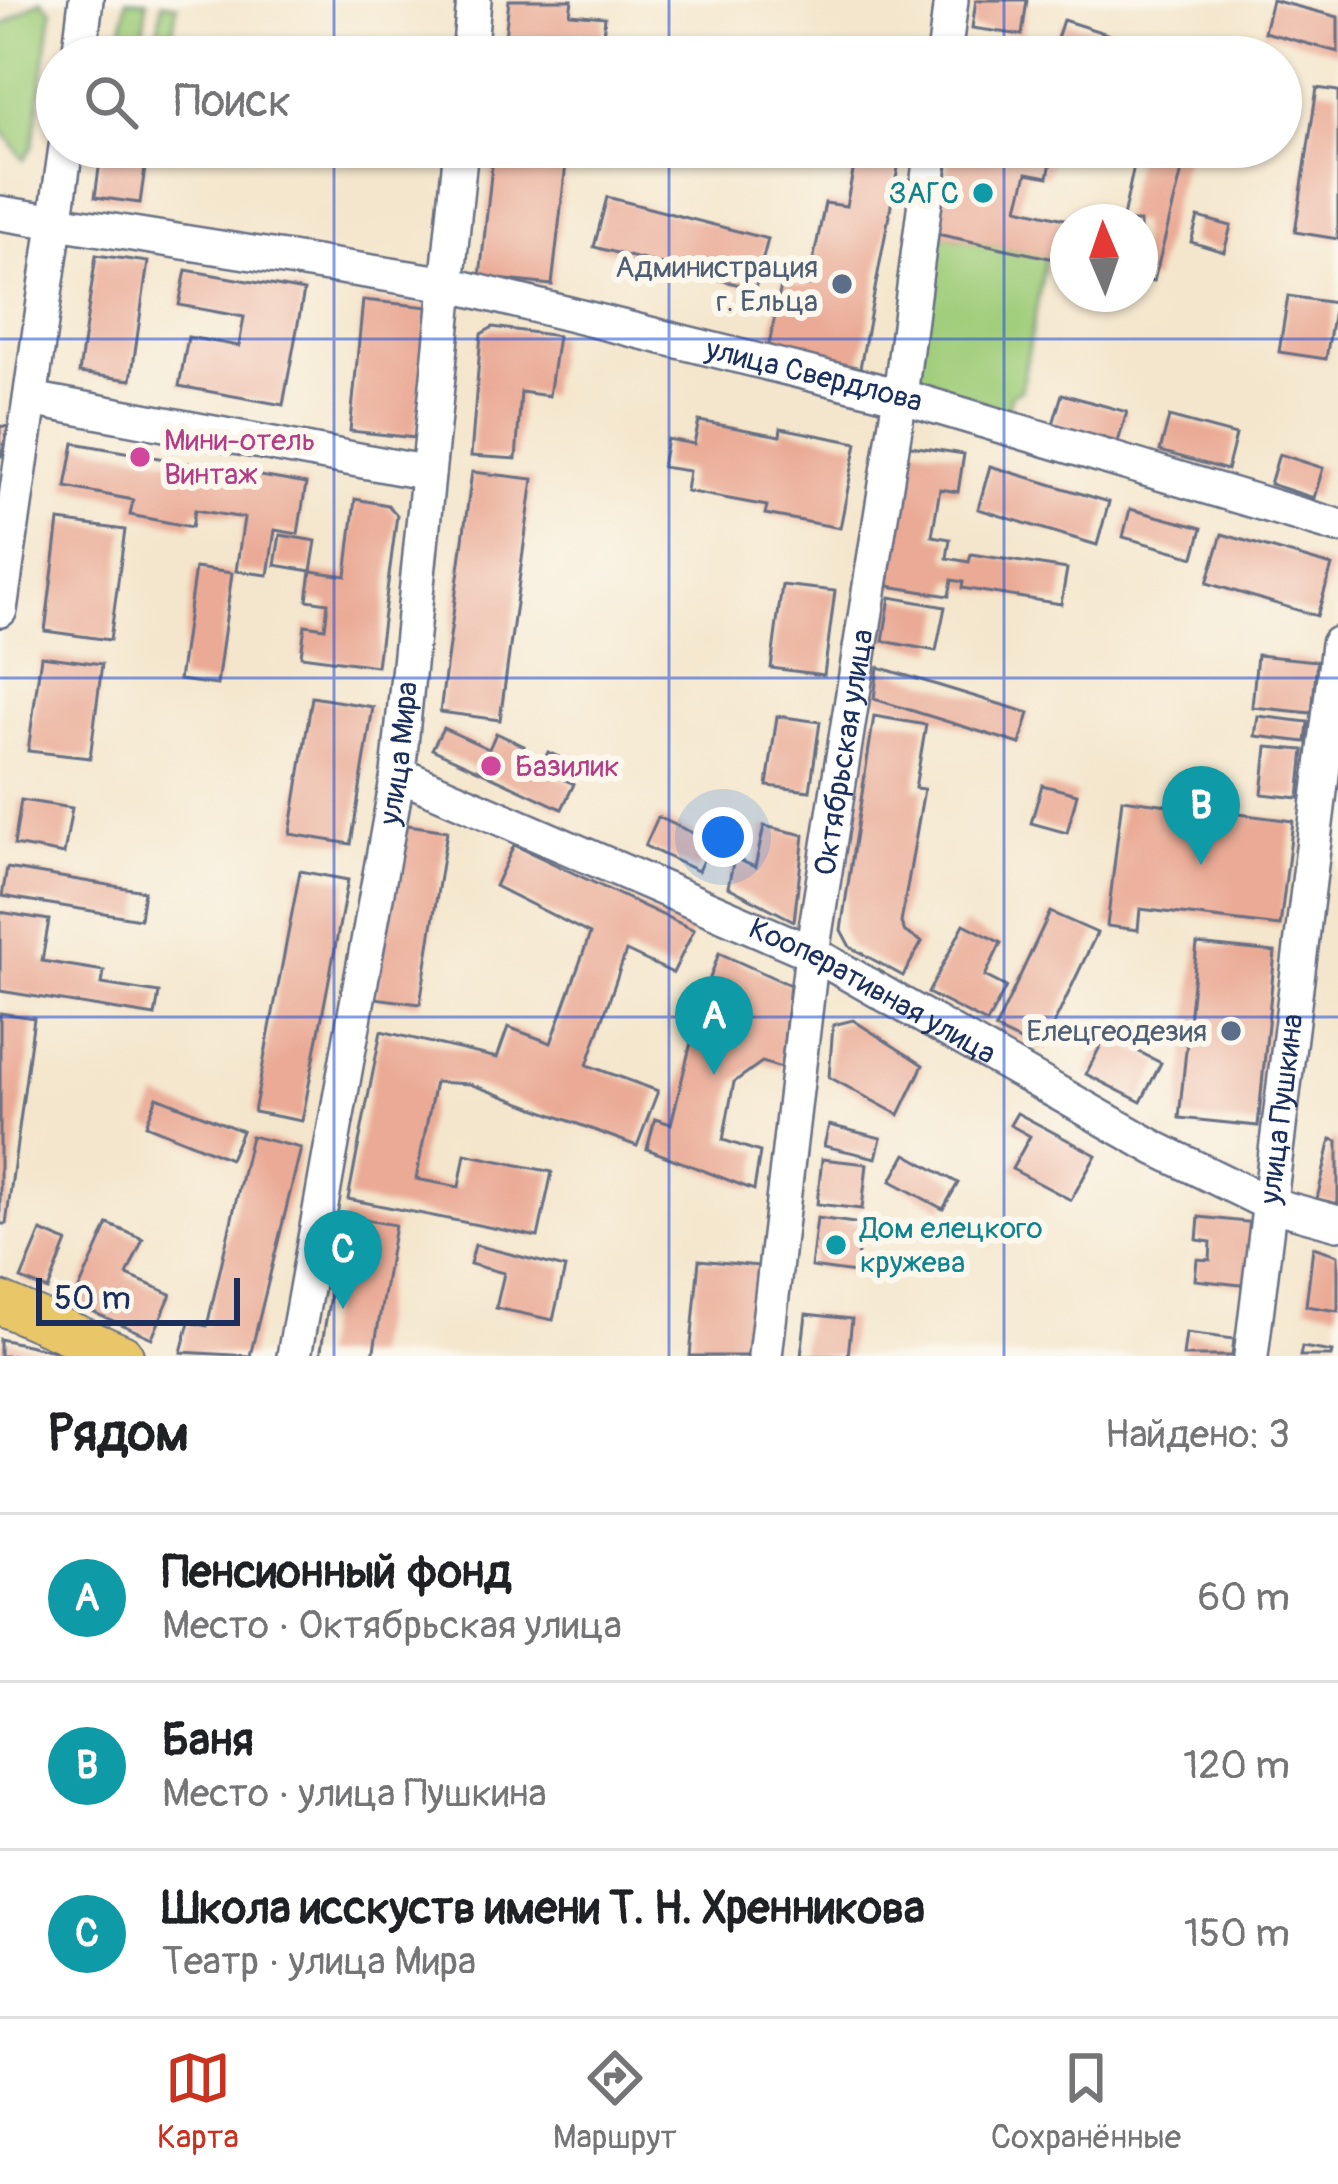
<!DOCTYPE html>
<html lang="ru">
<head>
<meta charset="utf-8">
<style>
	:root { --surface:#fff; --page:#f6f6f6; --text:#202124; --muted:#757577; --line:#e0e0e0; --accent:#c8321e }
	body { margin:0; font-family:Pangolin,sans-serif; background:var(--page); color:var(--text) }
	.compass { position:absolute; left:1050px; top:204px; width:108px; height:108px; border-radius:50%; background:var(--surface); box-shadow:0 3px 9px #0004; rotate:358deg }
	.scale { position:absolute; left:36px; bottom:30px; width:204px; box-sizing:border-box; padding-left:12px; border:6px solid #1b2f5e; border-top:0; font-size:33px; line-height:42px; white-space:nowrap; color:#1b2f5e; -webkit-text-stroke:9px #fbf7ec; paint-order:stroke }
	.you { position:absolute; left:723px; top:837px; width:42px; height:42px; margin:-30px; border:9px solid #fff; border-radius:50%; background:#1a73e8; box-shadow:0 0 0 18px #1a73e833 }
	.badge { display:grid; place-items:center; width:78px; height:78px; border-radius:50%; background:var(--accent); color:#fff; font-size:39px; font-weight:700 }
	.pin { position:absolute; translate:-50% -99px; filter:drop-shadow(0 3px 6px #0008) }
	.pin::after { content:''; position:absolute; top:63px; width:42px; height:36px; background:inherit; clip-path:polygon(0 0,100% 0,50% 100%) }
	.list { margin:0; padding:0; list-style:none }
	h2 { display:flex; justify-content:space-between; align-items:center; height:156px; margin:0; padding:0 48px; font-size:51px }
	h2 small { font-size:39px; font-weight:400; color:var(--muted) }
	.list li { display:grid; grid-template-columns:78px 1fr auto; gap:36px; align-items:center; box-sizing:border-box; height:168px; padding:0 48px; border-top:3px solid var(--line) }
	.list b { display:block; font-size:45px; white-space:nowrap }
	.list p { margin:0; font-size:39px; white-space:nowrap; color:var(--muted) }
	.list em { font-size:39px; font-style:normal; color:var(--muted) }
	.icon { flex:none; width:66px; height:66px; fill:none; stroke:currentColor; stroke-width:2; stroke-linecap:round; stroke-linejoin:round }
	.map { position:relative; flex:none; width:1338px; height:1356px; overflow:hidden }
	.search { position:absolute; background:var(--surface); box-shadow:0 3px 9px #0004; left:36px; right:36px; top:36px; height:132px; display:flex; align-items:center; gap:30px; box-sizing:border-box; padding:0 42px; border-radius:66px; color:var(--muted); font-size:45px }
	.sheet { height:660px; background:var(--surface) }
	nav { display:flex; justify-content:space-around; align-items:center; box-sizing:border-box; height:168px; border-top:3px solid var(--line); background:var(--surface); font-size:33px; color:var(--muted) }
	nav a { display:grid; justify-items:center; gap:6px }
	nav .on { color:var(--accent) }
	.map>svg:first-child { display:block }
	.green { fill:#a1ce7b; stroke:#5e7e6c; stroke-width:3 }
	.building { fill:#eaaa95 }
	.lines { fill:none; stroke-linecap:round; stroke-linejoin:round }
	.minor-casing { stroke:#676f84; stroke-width:38 }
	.major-casing { stroke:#676f84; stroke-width:46 }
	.minor { stroke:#fff; stroke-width:33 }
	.major { stroke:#e9c769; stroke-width:42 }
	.grid { fill:none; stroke:#1d4ed8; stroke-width:3; stroke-opacity:0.55 }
	.culture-dot { fill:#0f9aa8; stroke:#fbf7ec; stroke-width:4.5 }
	.service-dot { fill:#5c6f8a; stroke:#fbf7ec; stroke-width:4.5 }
	.hotel-dot { fill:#d1479c; stroke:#fbf7ec; stroke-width:4.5 }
	.labels { text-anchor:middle; stroke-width:12; stroke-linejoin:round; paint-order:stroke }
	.culture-label { font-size:30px; fill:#0d838f; stroke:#fbf7ec; text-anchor:end }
	.service-label { font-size:30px; fill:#4e5e75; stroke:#fbf7ec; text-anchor:end }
	.street-label { font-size:30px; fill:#1b2f5e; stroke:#fbf7ec }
	.hotel-label { font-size:30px; fill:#b23c85; stroke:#fbf7ec; text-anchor:start }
</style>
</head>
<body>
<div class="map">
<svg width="1338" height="1356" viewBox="0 0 1338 1356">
	<rect width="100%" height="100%" fill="#fbf7ec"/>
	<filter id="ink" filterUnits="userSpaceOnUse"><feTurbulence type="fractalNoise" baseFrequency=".00833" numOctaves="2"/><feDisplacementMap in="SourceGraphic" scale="24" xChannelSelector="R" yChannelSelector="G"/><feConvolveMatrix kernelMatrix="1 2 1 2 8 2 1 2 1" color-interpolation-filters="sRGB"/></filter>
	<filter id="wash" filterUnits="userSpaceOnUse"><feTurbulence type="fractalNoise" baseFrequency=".004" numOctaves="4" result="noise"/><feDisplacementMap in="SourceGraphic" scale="48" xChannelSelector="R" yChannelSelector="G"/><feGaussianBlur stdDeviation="2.7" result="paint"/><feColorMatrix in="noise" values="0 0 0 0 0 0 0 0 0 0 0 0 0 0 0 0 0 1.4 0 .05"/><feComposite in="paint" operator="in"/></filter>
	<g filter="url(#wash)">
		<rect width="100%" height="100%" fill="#f4e6cc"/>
		<g class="green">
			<path d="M41 0 52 10 33 145 24 160 0 127V27Z"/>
			<path d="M126 0 147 1 142 42 156 45 162 3 177 5 169 57 119 56Z"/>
			<path d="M937 234 1046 256 1021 390 1011 395 1008 411 913 380Z"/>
		</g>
		<g id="blocks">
			<g class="building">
				<path d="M509 0H572L570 14 605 17 601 57H503Z"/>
				<path d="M976 0H1027L1022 35 972 28Z"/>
				<path d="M1272 0 1338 17V52L1264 32Z"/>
				<path d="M1063 20 1142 45 1138 57H1051Z"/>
				<path d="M877 48 915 55V57H875Z"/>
				<path d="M1317 88 1338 91V239L1295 232Z"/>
				<path d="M102 147H148L140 203 95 197Z"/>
				<path d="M494 147H568L552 285 480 277Z"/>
				<path d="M809 147H902L860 368 768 350 782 281 808 286 825 203 846 206 855 162 808 153Z"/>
				<path d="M951 147H1054L1048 177 1027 173 1018 208 1068 220V262L937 234Z"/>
				<path d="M1138 147H1188L1154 281 1140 278V222H1122Z"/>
				<path d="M607 197 768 239 755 289 594 247Z"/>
				<path d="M1198 217 1231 226 1224 252 1191 242Z"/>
				<path d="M96 255 148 262 131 380 79 373Z"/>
				<path d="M186 270 304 291 283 405 179 386 188 337 239 346 244 317 179 305Z"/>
				<path d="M1288 296 1335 303 1326 359 1279 352Z"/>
				<path d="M363 300 429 307 416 438 350 431Z"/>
				<path d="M493 327 558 336 549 396 521 392 516 459 471 456 481 334Z"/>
				<path d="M1062 394 1127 412 1118 442 1053 424Z"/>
				<path d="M1169 417 1236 435 1227 470 1160 451Z"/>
				<path d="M699 421 780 436 781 428 857 443 840 528 765 514 767 506 686 491 689 471 662 467 667 439 694 444Z"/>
				<path d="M0 426 8 427 2 456H0Z"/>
				<path d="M74 443 306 484 298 534 275 530 268 575 236 571 244 518 195 510 192 527 130 515 133 500 66 487Z"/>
				<path d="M904 445 964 454 958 492 940 489 932 536 950 539 947 558 969 562 971 554 1067 569 1061 604 962 588 963 582 952 580 949 596 888 586Z"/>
				<path d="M1279 454 1323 468 1314 498 1270 484Z"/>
				<path d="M990 466 1109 502 1097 545 978 509Z"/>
				<path d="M472 472 533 479 500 720 440 712Z"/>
				<path d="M355 499 388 505 397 515 377 666 301 656 305 625 325 628 328 603 307 600 311 571 346 576Z"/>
				<path d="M1130 509 1202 528 1194 557 1123 537Z"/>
				<path d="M59 521 125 530 110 640 45 631Z"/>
				<path d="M1222 534 1332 566 1317 616 1207 583Z"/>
				<path d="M280 535 316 541 311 571 275 565Z"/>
				<path d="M195 568 232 573 217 685 179 680Z"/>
				<path d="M782 585 835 591 824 675 771 668Z"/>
				<path d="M890 597 945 607 936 651 883 641Z"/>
				<path d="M1257 655 1317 661 1312 713 1252 707Z"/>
				<path d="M41 656 102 664 90 758 28 751Z"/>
				<path d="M878 667 1029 713 1020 744 874 699Z"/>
				<path d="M312 697 373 707 351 844 290 834Z"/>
				<path d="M777 716 820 722 810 791 767 786Z"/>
				<path d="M874 716 926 725 915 788 924 789 901 923 905 932 922 942 903 976 850 947 841 930Z"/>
				<path d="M1258 716 1308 722 1306 742 1255 736Z"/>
				<path d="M443 728 489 749 496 733 524 746 515 764 538 773 548 752 563 759 556 776 574 784 562 809 432 749Z"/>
				<path d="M1267 747 1304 750 1299 798 1262 794Z"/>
				<path d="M1042 785 1077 794 1067 833 1031 823Z"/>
				<path d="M1122 799 1293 821 1280 926 1140 909 1138 930 1107 926Z"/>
				<path d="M21 800 72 808 64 854 14 845Z"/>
				<path d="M658 817 712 842 698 871 645 846Z"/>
				<path d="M402 824 447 831 420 1004 375 998Z"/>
				<path d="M764 826 804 835 794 921 728 887 734 858 755 867Z"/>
				<path d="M514 845 694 930 673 973 626 951 587 1065 658 1091 637 1146 470 1084 435 1082 416 1179 459 1187 465 1154 552 1172 538 1237 348 1199 381 1031 497 1058 508 1027 551 1043 590 934 495 886Z"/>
				<path d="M7 868 144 891 140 919 2 896Z"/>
				<path d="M300 871 348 880 302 1121 254 1112Z"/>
				<path d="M0 912 49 920 42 961 104 971 102 984 159 993 155 1016 0 991Z"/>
				<path d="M1050 912 1097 933 1041 1051 995 1029Z"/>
				<path d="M964 924 1001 943 985 976 1006 987 987 1023 928 993Z"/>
				<path d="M1197 944 1275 952 1258 1126 1179 1118Z"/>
				<path d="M719 953 790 985 781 1068 762 1062 734 1082 723 1140 760 1152 754 1190 647 1149 655 1119 671 1124 700 1006Z"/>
				<path d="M0 1013 34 1018 6 1224H0Z"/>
				<path d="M853 1020 923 1065 899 1115 829 1077 833 1025Z"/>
				<path d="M1106 1035 1161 1063 1141 1102 1086 1074Z"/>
				<path d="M157 1097 242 1131 230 1159 146 1125Z"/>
				<path d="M1017 1113 1096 1155 1071 1200 1012 1169 1030 1136 1010 1125Z"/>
				<path d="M829 1125 881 1138 876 1158 824 1146Z"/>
				<path d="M251 1136 301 1148 250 1356 181 1352 189 1322 207 1326Z"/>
				<path d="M1331 1139 1338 1141V1204L1317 1199Z"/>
				<path d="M906 1154 958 1183 943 1209 891 1181Z"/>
				<path d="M822 1159 867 1164 862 1209 817 1204Z"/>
				<path d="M343 1216 395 1225 373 1356H320Z"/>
				<path d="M1199 1217 1256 1223 1250 1286 1195 1280 1197 1259 1210 1260 1211 1242 1197 1240Z"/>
				<path d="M817 1218 862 1224 855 1273 811 1267Z"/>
				<path d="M108 1224 143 1239 127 1275 171 1294 152 1338 73 1303Z"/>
				<path d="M41 1231 67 1242 48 1290 21 1279Z"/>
				<path d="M475 1245 565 1268 553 1320 496 1308 504 1273 470 1264Z"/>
				<path d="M1313 1247 1338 1255V1311L1306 1306Z"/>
				<path d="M699 1260 759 1266 749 1356H690Z"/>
				<path d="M806 1314 852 1319 848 1356H801Z"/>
				<path d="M1186 1333 1234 1339 1232 1356H1183Z"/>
				<path d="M0 1339 67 1354V1356H0Z"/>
				<path d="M1302 1347 1332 1352 1331 1356H1300Z"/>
			</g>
		</g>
	</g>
	<g filter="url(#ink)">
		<use href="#blocks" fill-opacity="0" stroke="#676f84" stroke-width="3"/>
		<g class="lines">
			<defs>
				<g id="minor">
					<path d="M79 57 86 0"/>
					<path d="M469 57 474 0"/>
					<path d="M944 57 951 0"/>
					<path id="s1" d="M0 213 448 284 900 396 1338 526"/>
					<path d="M31 399 428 473"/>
					<path d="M0 610 66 147"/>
					<path id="s2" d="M398 774 812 953 1155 1148 1269 1204 1338 1223"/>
					<path id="s3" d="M294 1356 398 774 461 147"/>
					<path id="s4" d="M765 1356 812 953 900 396 932 147"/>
					<path id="s5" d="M1251 1356 1338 644"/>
				</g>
				<path id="major" d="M0 1303 122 1356"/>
			</defs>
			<use href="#minor" class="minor-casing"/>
			<use href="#major" class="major-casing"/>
			<use href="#minor" class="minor"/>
			<use href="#major" class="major"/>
		</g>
	</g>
	<path class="grid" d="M334 0V57M669 0V57M1004 0V57M334 147V1356M669 147V1356M1004 147V1356M0 339H1338M0 678H1338M0 1017H1338"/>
	<g class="culture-dot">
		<circle cx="983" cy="193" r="12"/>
		<circle cx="836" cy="1245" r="12"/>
	</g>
	<g class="service-dot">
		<circle cx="842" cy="284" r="12"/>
		<circle cx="1231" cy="1031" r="12"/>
	</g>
	<g class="hotel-dot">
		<circle cx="140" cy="457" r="12"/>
		<circle cx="491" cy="766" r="12"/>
	</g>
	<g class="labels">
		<g class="culture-label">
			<text x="959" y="203">ЗАГС</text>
			<text x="860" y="1238" text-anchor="start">Дом елецкого<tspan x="860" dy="34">кружева</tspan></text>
		</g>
		<g class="service-label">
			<text x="818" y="277">Администрация<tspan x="818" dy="34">г. Ельца</tspan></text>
			<text x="1207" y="1041">Елецгеодезия</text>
		</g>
		<g class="street-label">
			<text dy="10" stroke="none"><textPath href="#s1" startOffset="831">улица Свердлова</textPath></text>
			<text dy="10" stroke="none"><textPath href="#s4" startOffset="609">Октябрьская улица</textPath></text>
			<text dy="10" stroke="none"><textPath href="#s3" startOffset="612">улица Мира</textPath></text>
			<text dy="10" stroke="none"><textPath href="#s2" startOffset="522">Кооперативная улица</textPath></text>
			<text dy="10" stroke="none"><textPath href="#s5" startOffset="249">улица Пушкина</textPath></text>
		</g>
		<g class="hotel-label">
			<text x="164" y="450">Мини-отель<tspan x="164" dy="34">Винтаж</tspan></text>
			<text x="515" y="776">Базилик</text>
		</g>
	</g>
</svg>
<svg class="compass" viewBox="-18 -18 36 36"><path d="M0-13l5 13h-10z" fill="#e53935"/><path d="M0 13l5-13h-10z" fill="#757577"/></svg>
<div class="scale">50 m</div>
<div class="you"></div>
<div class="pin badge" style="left:714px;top:1075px;background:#0f9aa8">A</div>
<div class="pin badge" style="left:1201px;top:865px;background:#0f9aa8">B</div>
<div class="pin badge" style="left:343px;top:1309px;background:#0f9aa8">C</div>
<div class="search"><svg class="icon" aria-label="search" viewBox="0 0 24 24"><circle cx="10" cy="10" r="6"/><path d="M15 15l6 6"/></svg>Поиск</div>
</div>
<section class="sheet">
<h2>Рядом<small>Найдено: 3</small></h2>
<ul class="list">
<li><span class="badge" style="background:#0f9aa8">A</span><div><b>Пенсионный фонд</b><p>Место · Октябрьская улица</p></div><em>60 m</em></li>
<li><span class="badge" style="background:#0f9aa8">B</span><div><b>Баня</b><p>Место · улица Пушкина</p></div><em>120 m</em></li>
<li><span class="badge" style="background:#0f9aa8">C</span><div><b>Школа исскуств имени Т. Н. Хренникова</b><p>Театр · улица Мира</p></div><em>150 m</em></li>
</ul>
</section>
<nav>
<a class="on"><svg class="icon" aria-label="map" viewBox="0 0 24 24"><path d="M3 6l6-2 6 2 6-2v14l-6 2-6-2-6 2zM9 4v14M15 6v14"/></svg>Карта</a>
<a><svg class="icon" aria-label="directions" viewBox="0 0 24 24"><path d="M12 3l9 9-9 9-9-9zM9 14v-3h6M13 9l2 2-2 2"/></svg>Маршрут</a>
<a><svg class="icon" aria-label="saved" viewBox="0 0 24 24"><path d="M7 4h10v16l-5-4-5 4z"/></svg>Сохранённые</a>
</nav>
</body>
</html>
